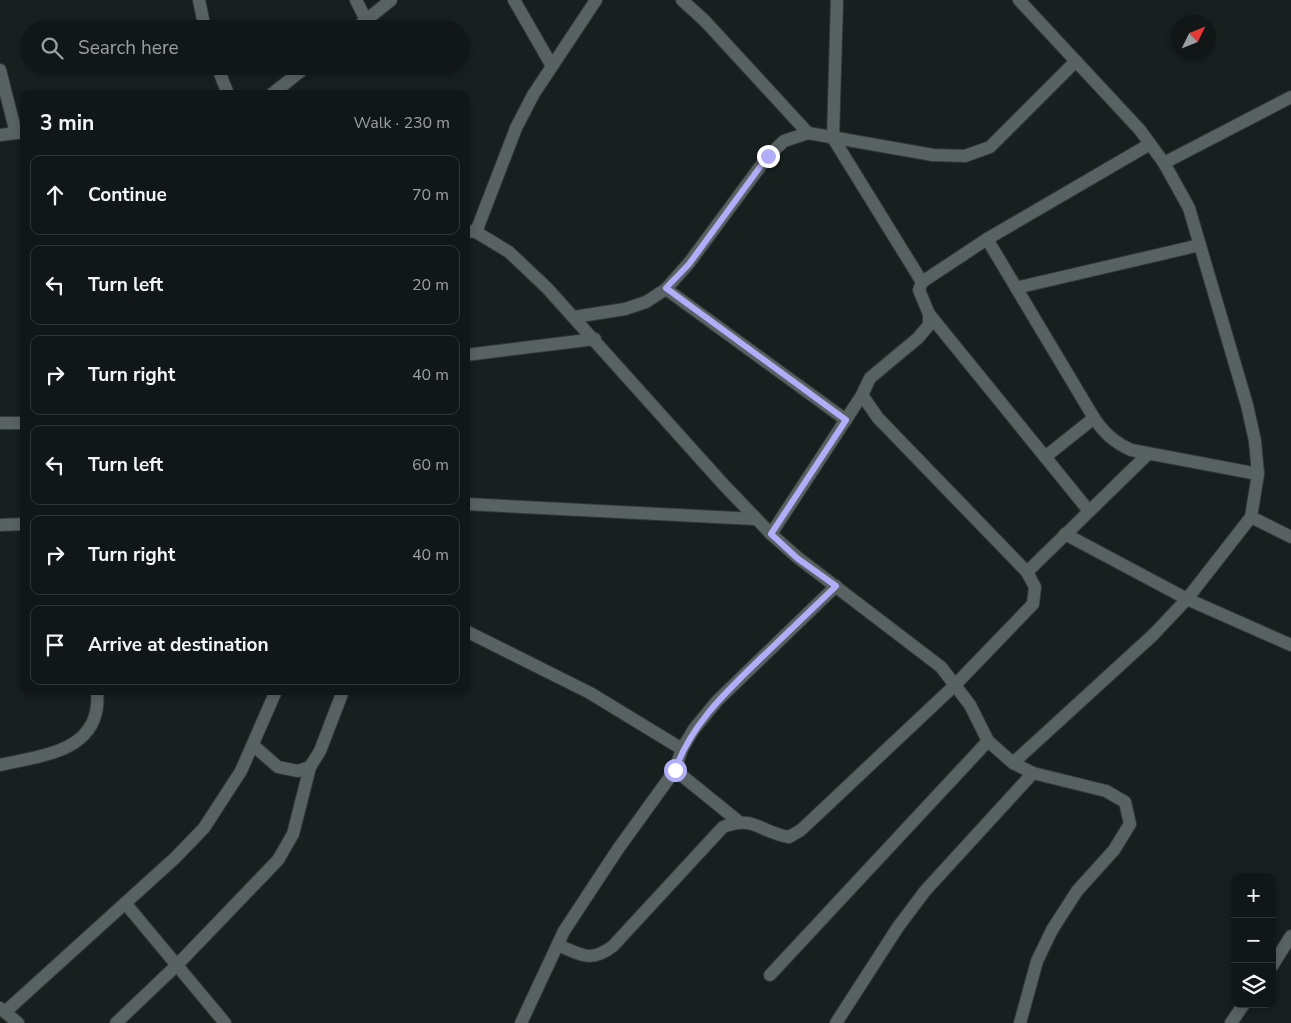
<!DOCTYPE html>
<html lang="en">
<head>
<meta charset="utf-8">
<style>
	:root { --surface:#111717; --page:#1a2020; --text:#f1f3f6; --muted:#9c9fa1; --line:#303636 }
	body { margin:0; font-family:"Nunito Sans",sans-serif; background:var(--page); color:var(--text) }
	.controls { position:absolute; right:15px; bottom:15px; display:grid; overflow:hidden; border-radius:10px; box-shadow:0 2px 8px #0003 }
	.controls button { width:45px; height:45px; display:grid; place-items:center; padding:0; border:0; border-bottom:1px solid var(--line); background:var(--surface); color:var(--text); font:25px sans-serif }
	.compass { position:absolute; left:1171px; top:15px; width:45px; height:45px; border-radius:50%; background:var(--surface); box-shadow:0 2px 8px #0003; rotate:47deg }
	.stop { position:absolute; width:15px; height:15px; margin:-11px; border:4px solid #b2adf9; border-radius:50%; background:#fff }
	.stop.end { background:#b2adf9; border-color:#fff; box-shadow:0 1px 5px #0008 }
	.list { margin:0; padding:0; list-style:none }
	h2 { display:flex; justify-content:space-between; align-items:center; height:65px; margin:0; padding:0 20px; font-size:21px }
	h2 small { font-size:16px; font-weight:400; color:var(--muted) }
	.list li { display:grid; grid-template-columns:32px 1fr auto; gap:15px; align-items:center; box-sizing:border-box; height:80px; margin:0 10px 10px; padding:0 10px; border:1px solid var(--line); border-radius:10px }
	.list b { display:block; font-size:19px; white-space:nowrap }
	.list em { font-size:16px; font-style:normal; color:var(--muted) }
	.icon { flex:none; width:28px; height:28px; fill:none; stroke:currentColor; stroke-width:2; stroke-linecap:round; stroke-linejoin:round }
	.map { position:relative; flex:none; width:1291px; height:1023px; overflow:hidden }
	.search { position:absolute; background:var(--surface); box-shadow:0 2px 8px #0003; left:20px; top:20px; width:450px; height:55px; display:flex; align-items:center; gap:12px; box-sizing:border-box; padding:0 18px; border-radius:28px; color:var(--muted); font-size:19px }
	.panel { position:absolute; background:var(--surface); box-shadow:0 2px 8px #0003; left:20px; top:90px; width:450px; height:605px; border-radius:10px }
	.map>svg:first-child { display:block }
	.lines { fill:none; stroke-linecap:round; stroke-linejoin:round }
	.minor-casing { stroke:#343939; stroke-width:14 }
	.minor { stroke:#596262; stroke-width:12 }
	.route { stroke:#b2adf9; stroke-width:6 }
</style>
</head>
<body>
<div class="map">
<svg width="1291" height="1023" viewBox="0 0 1291 1023">
	<rect width="100%" height="100%" fill="#171f1f"/>
	<g class="lines">
		<defs>
			<g id="minor">
				<path d="M199 0 205 29"/>
				<path d="M356 0 366 20"/>
				<path d="M514 0 552 66"/>
				<path d="M682 0 705 21 808 133"/>
				<path d="M837 0 833 138 922 282"/>
				<path d="M355 29 391 0"/>
				<path d="M217 66 228 94"/>
				<path d="M0 70 16 133"/>
				<path d="M272 94 307 66"/>
				<path d="M0 135 24 132"/>
				<path d="M1164 163 1291 97"/>
				<path d="M466 231 476 232 509 252 547 288 723 484 771 534 797 557 941 667 970 705 988 741 1013 763 1033 773 1106 791 1125 802 1130 824 1114 850 1077 891 1052 930 1037 961 1020 1023"/>
				<path d="M476 232 516 128 533 95 596 0"/>
				<path d="M987 239 1094 418C1104 433 1114 442 1131 450L1258 474"/>
				<path d="M1016 288 1200 245"/>
				<path d="M666 289 846 420"/>
				<path d="M929 314 1089 511"/>
				<path d="M574 317 625 309 646 302 666 289 689 263 768 156 784 141 808 133 933 155 965 156 990 147 1076 61"/>
				<path d="M466 355 595 339"/>
				<path d="M0 423H24"/>
				<path d="M1045 457 1094 418"/>
				<path d="M466 504 755 519"/>
				<path d="M1251 517 1291 537"/>
				<path d="M0 525 24 524"/>
				<path d="M771 534 862 395"/>
				<path d="M1065 534 1187 599 1291 645"/>
				<path d="M1027 572 1148 454"/>
				<path d="M466 631 590 693 682 749"/>
				<path d="M254 746 278 767 298 771 310 767 320 751 343 691"/>
				<path d="M1013 763 1153 635 1187 599 1251 517 1258 474 1255 441 1247 405 1189 208 1164 163 1140 130 1019 0"/>
				<path d="M0 765C44 755 103 751 97 691"/>
				<path d="M675 770 738 821"/>
				<path d="M125 903 225 1023"/>
				<path d="M558 945C581 955 591 963 613 946L723 827C755 815 759 832 789 837L801 830 955 685 1033 604 1035 587 1027 572 878 418 862 395 870 378 918 338 929 325V314L919 290 922 282 987 239 1150 144"/>
				<path d="M1272 966 1291 936"/>
				<path d="M770 975 988 741"/>
				<path d="M0 1008 18 1023"/>
				<path d="M5 1012 175 858 204 828 241 771 276 691"/>
				<path d="M116 1023 177 965 278 860 293 834 310 767"/>
				<path d="M521 1023 564 931 618 849 675 770 682 749 694 729 717 701 836 586"/>
				<path d="M836 1023 898 927 925 891 1033 773"/>
				<path d="M1231 1023 1244 1004"/>
			</g>
		</defs>
		<use href="#minor" class="minor-casing"/>
		<use href="#minor" class="minor"/>
	</g>
	<g class="lines">
		<path class="route" d="M675 770C692 723 726 692 761 658 786 634 811 610 836 586L797 558 771 534 846 420 666 288 689 264 768 156"/>
	</g>
</svg>
<div class="controls">
<button>+</button>
<button>−</button>
<button><svg class="icon" aria-label="layers" viewBox="0 0 24 24"><path d="M12 4l9 5-9 5-9-5zM3 14l9 5 9-5"/></svg></button>
</div>
<svg class="compass" viewBox="-18 -18 36 36"><path d="M0-13l5 13h-10z" fill="#e53935"/><path d="M0 13l5-13h-10z" fill="#9c9fa1"/></svg>
<div class="stop" style="left:675px;top:770px"></div>
<div class="stop end" style="left:768px;top:156px"></div>
<div class="search"><svg class="icon" aria-label="search" viewBox="0 0 24 24"><circle cx="10" cy="10" r="6"/><path d="M15 15l6 6"/></svg>Search here</div>
<section class="panel">
<h2>3 min<small>Walk · 230 m</small></h2>
<ul class="list">
<li><svg class="icon" aria-label="ahead" viewBox="0 0 24 24"><path d="M12 20V5M6 11l6-6 6 6"/></svg><div><b>Continue</b></div><em>70 m</em></li>
<li><svg class="icon" aria-label="left" viewBox="0 0 24 24"><path d="M17 20v-9H6M10 6l-5 5 5 5"/></svg><div><b>Turn left</b></div><em>20 m</em></li>
<li><svg class="icon" aria-label="right" viewBox="0 0 24 24"><path d="M7 20v-9h11M14 6l5 5-5 5"/></svg><div><b>Turn right</b></div><em>40 m</em></li>
<li><svg class="icon" aria-label="left" viewBox="0 0 24 24"><path d="M17 20v-9H6M10 6l-5 5 5 5"/></svg><div><b>Turn left</b></div><em>60 m</em></li>
<li><svg class="icon" aria-label="right" viewBox="0 0 24 24"><path d="M7 20v-9h11M14 6l5 5-5 5"/></svg><div><b>Turn right</b></div><em>40 m</em></li>
<li><svg class="icon" aria-label="arrive" viewBox="0 0 24 24"><path d="M6 21V4h12l-3 4 3 4H6"/></svg><div><b>Arrive at destination</b></div></li>
</ul>
</section>
</div>
</body>
</html>
